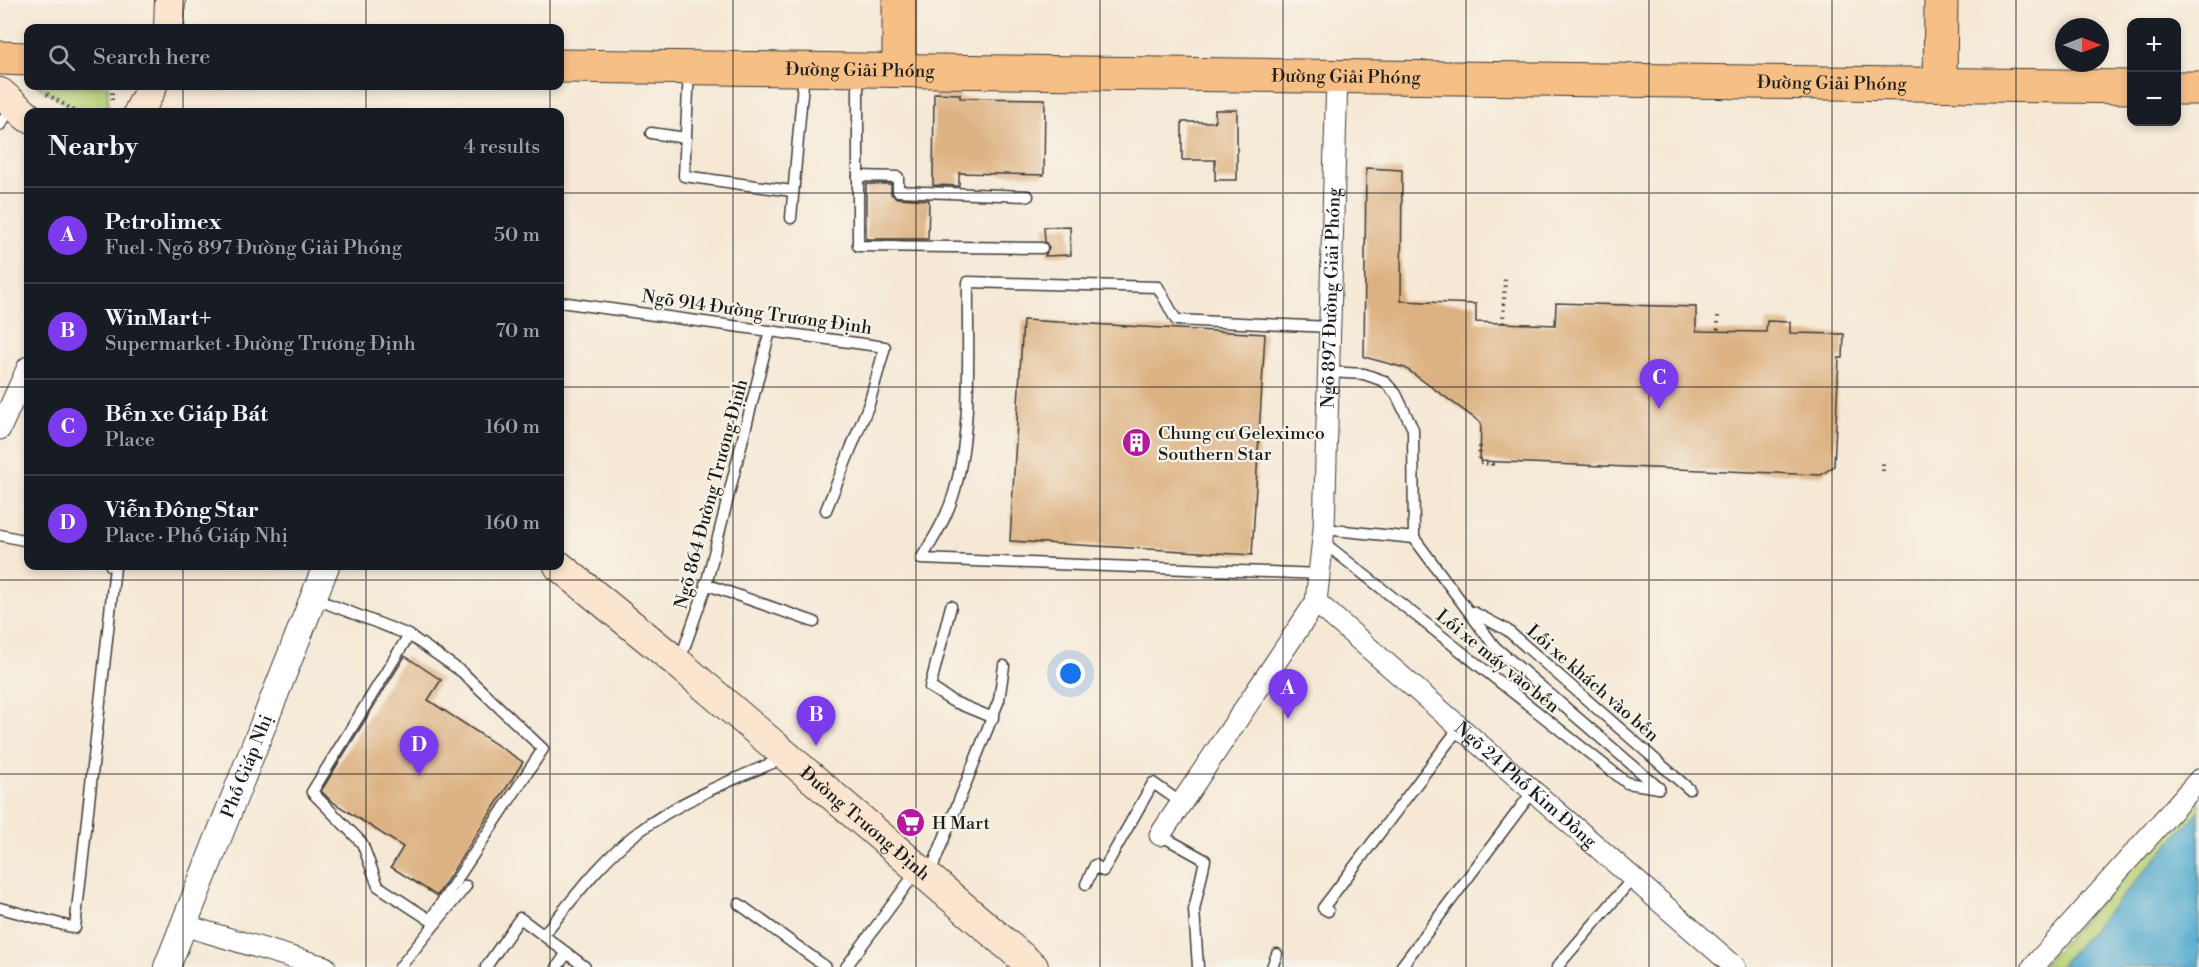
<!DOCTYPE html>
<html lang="en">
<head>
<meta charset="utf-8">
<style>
	:root { --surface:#171b24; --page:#20242c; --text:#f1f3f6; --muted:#9ea1a6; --line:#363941; --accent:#7c3aed }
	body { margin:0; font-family:"Libre Bodoni",serif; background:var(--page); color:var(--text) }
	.controls { position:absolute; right:18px; top:18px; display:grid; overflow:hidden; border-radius:12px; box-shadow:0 3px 9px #0003 }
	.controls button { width:54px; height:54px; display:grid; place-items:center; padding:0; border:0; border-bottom:2px solid var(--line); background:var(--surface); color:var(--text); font:30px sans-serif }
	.compass { position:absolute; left:2055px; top:18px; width:54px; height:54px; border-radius:50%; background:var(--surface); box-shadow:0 3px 9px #0003; rotate:90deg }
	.you { position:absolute; left:1071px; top:674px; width:21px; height:21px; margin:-15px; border:4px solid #fff; border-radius:50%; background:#1a73e8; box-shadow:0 0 0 9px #1a73e833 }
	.badge { display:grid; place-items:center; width:39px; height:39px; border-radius:50%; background:var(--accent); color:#fff; font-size:20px; font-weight:700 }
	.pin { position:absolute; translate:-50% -50px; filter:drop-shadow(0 2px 3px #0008) }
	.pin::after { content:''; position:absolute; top:32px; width:21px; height:18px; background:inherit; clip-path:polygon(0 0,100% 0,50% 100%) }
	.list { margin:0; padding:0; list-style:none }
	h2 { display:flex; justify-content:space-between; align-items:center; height:78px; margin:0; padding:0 24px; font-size:26px }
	h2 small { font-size:20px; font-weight:400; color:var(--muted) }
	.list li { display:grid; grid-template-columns:39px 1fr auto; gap:18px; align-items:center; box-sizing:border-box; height:96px; padding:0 24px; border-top:2px solid var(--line) }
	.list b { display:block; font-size:22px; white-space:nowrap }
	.list p { margin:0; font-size:20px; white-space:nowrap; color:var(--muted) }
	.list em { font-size:20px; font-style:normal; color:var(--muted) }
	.icon { flex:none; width:33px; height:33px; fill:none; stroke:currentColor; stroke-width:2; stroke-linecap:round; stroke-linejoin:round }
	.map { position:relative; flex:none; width:2199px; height:967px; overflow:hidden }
	.search { position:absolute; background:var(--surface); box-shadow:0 3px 9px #0003; left:24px; top:24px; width:540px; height:66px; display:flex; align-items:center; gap:15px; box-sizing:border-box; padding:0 21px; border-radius:12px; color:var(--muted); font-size:22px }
	.panel { position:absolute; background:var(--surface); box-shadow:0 3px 9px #0003; left:24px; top:108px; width:540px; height:462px; border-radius:12px }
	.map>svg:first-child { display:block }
	.green { fill:#b8d075; stroke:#6a7648; stroke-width:1.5 }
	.water { fill:#4fa9cd; stroke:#366274; stroke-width:1.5 }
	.building { fill:#ddb283 }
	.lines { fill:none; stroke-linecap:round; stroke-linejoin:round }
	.service-casing { stroke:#3d3b38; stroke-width:13 }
	.minor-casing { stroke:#3d3b38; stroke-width:23 }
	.tertiary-casing { stroke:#3d3b38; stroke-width:28 }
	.secondary-casing { stroke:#3d3b38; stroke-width:32 }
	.primary-casing { stroke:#3d3b38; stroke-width:35 }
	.path { stroke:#3d3b38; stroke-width:4; stroke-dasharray:1.5 4.5; stroke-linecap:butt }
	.service { stroke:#fff; stroke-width:10 }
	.minor { stroke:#fff; stroke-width:21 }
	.tertiary { stroke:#fff; stroke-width:26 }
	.secondary { stroke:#fbe5cf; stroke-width:30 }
	.primary { stroke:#f5bf86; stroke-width:33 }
	.grid { fill:none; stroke:#1c1c1c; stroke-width:1.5; stroke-opacity:0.55 }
	.labels { text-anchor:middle; stroke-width:4.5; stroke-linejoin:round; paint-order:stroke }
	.street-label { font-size:18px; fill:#1c1c1c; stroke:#f7f3e8 }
	.poi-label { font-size:18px; fill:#1c1c1c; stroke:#f7f3e8; text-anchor:start }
</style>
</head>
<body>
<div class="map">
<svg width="2199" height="967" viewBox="0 0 2199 967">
	<rect width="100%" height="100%" fill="#f7f3e8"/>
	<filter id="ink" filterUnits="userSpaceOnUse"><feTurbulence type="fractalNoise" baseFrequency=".0167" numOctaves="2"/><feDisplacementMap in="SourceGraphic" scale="12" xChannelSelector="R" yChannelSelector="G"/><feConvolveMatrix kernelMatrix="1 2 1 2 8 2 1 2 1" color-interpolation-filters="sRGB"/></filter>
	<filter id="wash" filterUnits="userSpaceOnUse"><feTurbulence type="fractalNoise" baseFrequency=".008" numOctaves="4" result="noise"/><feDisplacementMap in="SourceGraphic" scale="24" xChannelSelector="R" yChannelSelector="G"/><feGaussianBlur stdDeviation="1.35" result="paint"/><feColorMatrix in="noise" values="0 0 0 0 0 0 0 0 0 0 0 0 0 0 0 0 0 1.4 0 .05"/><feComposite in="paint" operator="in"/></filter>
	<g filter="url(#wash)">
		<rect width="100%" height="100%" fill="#f6e8d5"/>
		<g class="green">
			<path d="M37 86H108V112H79Z"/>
			<path d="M2199 791V967H2041Z"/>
		</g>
		<path class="water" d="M2199 811V967H2059Z"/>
		<g id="blocks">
			<g class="building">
				<path d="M934 93 960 94V98L1045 99 1044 175 959 173V186L933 185Z"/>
				<path d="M1215 110H1237V180H1215V160H1182V122H1215Z"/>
				<path d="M1366 168 1402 170 1401 301 1476 304V322L1555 325 1556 303 1696 307V331L1766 332 1767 321 1790 322V333L1844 334 1843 358H1839L1834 466 1821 475 1480 461 1481 423 1405 368 1364 357Z"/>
				<path d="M866 184H891V194L897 198 929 200 928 239H866Z"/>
				<path d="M1070 226 1071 255 1045 256 1049 248 1045 241 1044 227Z"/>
				<path d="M1023 320 1265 334 1252 555 1010 541Z"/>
				<path d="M405 656 441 680 428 700 523 762 437 896 391 867 403 847 331 801 321 791Z"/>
			</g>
		</g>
	</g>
	<g filter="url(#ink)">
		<use href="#blocks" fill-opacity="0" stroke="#3d3b38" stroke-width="1.5"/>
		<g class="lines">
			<defs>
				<g id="service">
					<path d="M689 70 684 176 792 191"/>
					<path d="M858 73V246L1042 248"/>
					<path d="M0 125 13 105"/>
					<path d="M651 133 686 138"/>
					<path d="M858 176 898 177V191L1028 196"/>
					<path d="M791 218 804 72"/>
					<path d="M560 302 885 347 869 404 826 510"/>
					<path d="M1329 372 1364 374 1384 381 1396 394 1413 429 1414 538 1495 647 1659 788"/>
					<path d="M1324 529 1414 538"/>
					<path d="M0 535 28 541"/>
					<path d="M1323 542 1627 783 1659 788"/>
					<path d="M1320 574 921 559C934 538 947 517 954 493 973 429 967 349 968 282L1158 287 1176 320 1331 327"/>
					<path d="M705 584 814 622"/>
					<path d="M313 598 409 635 462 672 543 749 430 920 378 886 362 843 312 792 409 635"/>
					<path d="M951 606 930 687 952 701 993 718"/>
					<path d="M1473 612 1507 630 1689 789"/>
					<path d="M680 660 705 589 770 331"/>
					<path d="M1160 835 1205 860 1194 910 1198 967"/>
					<path d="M929 876 999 700 1004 666"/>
					<path d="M1086 884 1095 865 1103 871 1153 783 1180 802"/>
					<path d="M739 904 826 967"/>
					<path d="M0 908 75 928 115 567 111 566"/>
					<path d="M1328 911 1323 908 1459 728"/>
					<path d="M543 935 585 967"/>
					<path d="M400 967 466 886"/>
					<path d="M486 967 520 918 543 935C572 901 598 864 633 836 678 801 733 779 785 758"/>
					<path d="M557 967 567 953"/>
					<path d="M846 967 917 871"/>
					<path d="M1272 967 1277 954"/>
					<path d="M1401 967 1533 791"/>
					<path d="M1557 967 1633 878"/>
				</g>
				<g id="minor">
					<path d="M0 429 28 367"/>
					<path id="s1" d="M1316 602 1735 967"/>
					<path id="s2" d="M1160 835 1316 602 1324 529 1337 76"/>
					<path d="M183 925 325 967"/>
					<path d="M2033 967 2199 780"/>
				</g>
				<g id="tertiary">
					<path id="s3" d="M167 967 326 566"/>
				</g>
				<g id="secondary">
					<path d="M169 28 170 0"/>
					<path d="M0 93 28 117"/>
					<path d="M139 112 152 86"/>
					<path id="s4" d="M559 566 679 664 1033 967"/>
				</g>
				<g id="primary">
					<path d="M899 0V70"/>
					<path d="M0 58 28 59"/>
					<path id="s5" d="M560 66 2132 87"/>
					<path d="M1940 84 1941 0"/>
					<path d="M2176 88H2199"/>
				</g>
			</defs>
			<use href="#service" class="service-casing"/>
			<use href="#minor" class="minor-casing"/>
			<use href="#tertiary" class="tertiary-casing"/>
			<use href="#secondary" class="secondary-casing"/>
			<use href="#primary" class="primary-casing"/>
			<g class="path">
				<path d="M47 94 76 112"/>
				<path d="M112 100V86"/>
				<path d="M1718 316V331"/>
				<path d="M1503 323 1505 277"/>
				<path d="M1480 446 1479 463 1492 464V470"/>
				<path d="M1883 471V461"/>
			</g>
			<use href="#service" class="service"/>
			<use href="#minor" class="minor"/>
			<use href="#tertiary" class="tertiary"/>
			<use href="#secondary" class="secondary"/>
			<use href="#primary" class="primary"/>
		</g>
	</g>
	<path class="grid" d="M183 0V28M366 0V28M550 0V28M733 0V967M916 0V967M1100 0V967M1283 0V967M1466 0V967M1649 0V967M1832 0V967M2016 0V967M183 86V112M366 86V112M550 86V112M0 193H28M560 193H2199M0 387H28M560 387H2199M183 566V967M366 566V967M550 566V967M0 580H2199M0 774H2199"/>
	<defs>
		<symbol id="building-disc" viewBox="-11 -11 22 22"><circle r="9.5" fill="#b5179e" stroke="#f7f3e8"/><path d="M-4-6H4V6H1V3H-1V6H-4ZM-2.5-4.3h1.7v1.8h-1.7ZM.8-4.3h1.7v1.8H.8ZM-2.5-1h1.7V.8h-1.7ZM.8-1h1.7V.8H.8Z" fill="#fff"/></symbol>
		<symbol id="supermarket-disc" viewBox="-11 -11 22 22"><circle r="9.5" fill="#b5179e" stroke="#f7f3e8"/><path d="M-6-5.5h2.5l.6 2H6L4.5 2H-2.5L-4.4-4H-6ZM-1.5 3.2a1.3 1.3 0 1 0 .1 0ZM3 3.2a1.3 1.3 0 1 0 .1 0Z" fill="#fff"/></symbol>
	</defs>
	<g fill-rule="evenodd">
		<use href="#building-disc" x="1120" y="426" width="33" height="33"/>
		<use href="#supermarket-disc" x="894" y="806" width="33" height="33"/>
	</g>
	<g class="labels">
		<g class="street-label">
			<text dy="6" stroke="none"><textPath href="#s5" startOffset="300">Đường Giải Phóng</textPath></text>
			<text dy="6" stroke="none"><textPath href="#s5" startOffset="786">Đường Giải Phóng</textPath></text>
			<text dy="6" stroke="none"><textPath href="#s5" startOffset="1272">Đường Giải Phóng</textPath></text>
			<text dy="6" stroke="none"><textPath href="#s2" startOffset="585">Ngõ 897 Đường Giải Phóng</textPath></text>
			<text transform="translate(757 312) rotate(8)" y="6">Ngõ 914 Đường Trương Định</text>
			<text transform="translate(711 494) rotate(-75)" y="6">Ngõ 864 Đường Trương Định</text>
			<text transform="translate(1498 661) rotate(39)" y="6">Lối xe máy vào bến</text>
			<text transform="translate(1593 683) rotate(41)" y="6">Lối xe khách vào bến</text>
			<text dy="6" stroke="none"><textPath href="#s3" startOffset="216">Phố Giáp Nhị</textPath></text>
			<text dy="6" stroke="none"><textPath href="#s1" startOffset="278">Ngõ 24 Phố Kim Đồng</textPath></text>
			<text dy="6" stroke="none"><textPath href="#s4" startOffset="400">Đường Trương Định</textPath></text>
		</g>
		<g class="poi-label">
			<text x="1158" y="439">Chung cư Geleximco<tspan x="1158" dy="21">Southern Star</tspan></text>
			<text x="932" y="829">H Mart</text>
		</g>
	</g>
</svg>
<div class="controls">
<button>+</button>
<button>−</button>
</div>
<svg class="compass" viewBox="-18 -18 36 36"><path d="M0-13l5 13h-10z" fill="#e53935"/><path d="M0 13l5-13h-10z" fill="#9ea1a6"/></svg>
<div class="you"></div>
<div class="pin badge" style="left:1288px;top:719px">A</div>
<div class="pin badge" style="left:816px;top:746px">B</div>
<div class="pin badge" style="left:1659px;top:409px">C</div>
<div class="pin badge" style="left:419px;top:776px">D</div>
<div class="search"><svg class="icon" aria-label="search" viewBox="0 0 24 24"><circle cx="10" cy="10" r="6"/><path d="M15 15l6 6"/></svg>Search here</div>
<section class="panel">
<h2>Nearby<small>4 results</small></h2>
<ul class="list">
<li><span class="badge">A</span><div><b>Petrolimex</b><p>Fuel · Ngõ 897 Đường Giải Phóng</p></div><em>50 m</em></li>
<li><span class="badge">B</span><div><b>WinMart+</b><p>Supermarket · Đường Trương Định</p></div><em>70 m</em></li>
<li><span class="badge">C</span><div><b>Bến xe Giáp Bát</b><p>Place</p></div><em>160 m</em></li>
<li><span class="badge">D</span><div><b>Viễn Đông Star</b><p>Place · Phố Giáp Nhị</p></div><em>160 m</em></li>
</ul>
</section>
</div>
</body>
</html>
